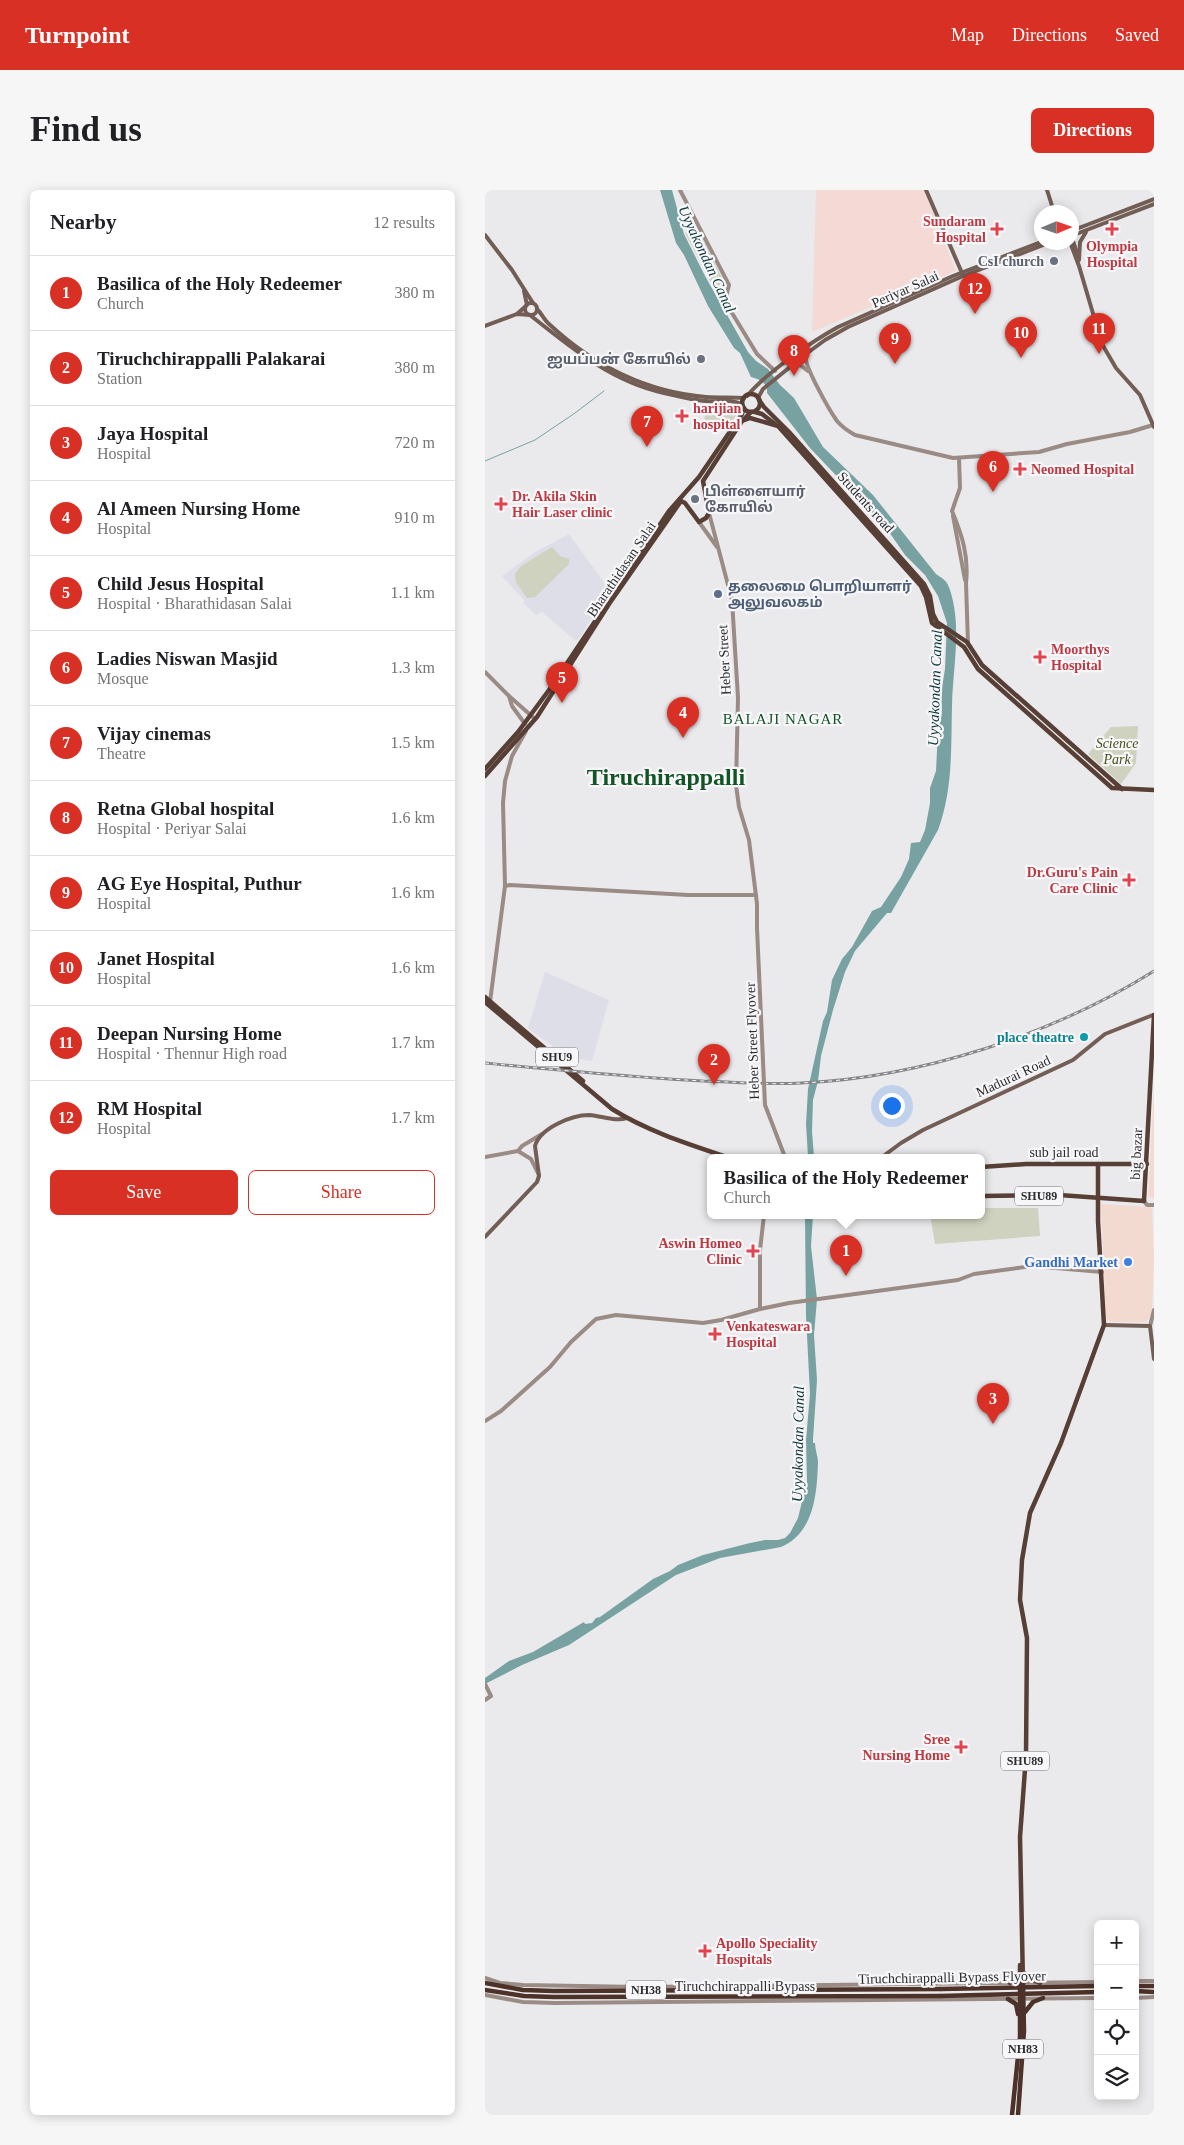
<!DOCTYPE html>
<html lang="en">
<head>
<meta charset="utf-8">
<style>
	:root { --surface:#fff; --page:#f6f6f6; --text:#202124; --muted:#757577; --line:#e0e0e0; --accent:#d93025 }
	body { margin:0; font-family:"Times New Roman","Noto Sans Tamil",serif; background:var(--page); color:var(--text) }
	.controls { position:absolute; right:15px; bottom:15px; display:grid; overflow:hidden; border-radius:8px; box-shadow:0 2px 12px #0003 }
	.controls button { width:45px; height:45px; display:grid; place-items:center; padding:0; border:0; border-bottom:1px solid var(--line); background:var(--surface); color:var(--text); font:25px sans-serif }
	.compass { position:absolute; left:549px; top:15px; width:45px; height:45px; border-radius:50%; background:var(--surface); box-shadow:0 2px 12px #0003; rotate:88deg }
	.you { position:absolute; left:406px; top:915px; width:18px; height:18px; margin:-12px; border:4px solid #fff; border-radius:50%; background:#1a73e8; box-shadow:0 0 0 8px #1a73e833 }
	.badge { display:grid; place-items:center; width:32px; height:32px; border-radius:50%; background:var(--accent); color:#fff; font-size:16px; font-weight:700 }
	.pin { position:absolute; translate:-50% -41px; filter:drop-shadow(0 1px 2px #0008) }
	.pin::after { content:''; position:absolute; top:26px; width:18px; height:15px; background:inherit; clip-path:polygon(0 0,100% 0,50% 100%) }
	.popup { position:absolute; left:222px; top:964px; width:278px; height:65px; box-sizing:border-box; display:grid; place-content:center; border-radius:8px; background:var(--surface); filter:drop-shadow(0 1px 4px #0005); font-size:16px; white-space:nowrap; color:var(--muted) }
	.popup b { font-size:19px; color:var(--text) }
	.popup::after { content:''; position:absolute; left:50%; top:100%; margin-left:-10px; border:10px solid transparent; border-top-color:var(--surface) }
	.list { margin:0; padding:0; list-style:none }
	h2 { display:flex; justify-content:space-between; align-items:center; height:65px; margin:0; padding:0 20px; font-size:21px }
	h2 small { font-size:16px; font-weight:400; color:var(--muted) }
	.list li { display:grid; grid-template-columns:32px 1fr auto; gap:15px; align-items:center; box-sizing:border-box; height:75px; padding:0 20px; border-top:1px solid var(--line) }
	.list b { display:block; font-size:19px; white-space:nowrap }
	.list p { margin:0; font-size:16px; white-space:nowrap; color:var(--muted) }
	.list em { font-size:16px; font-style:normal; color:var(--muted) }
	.actions { display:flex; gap:10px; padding:15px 20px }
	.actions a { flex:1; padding:11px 0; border:1px solid var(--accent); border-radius:8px; text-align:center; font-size:18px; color:var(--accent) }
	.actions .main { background:var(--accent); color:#fff }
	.icon { flex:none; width:28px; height:28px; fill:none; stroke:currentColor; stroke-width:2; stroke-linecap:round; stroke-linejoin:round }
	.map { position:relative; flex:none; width:669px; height:1925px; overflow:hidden; border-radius:8px }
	header { display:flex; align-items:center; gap:30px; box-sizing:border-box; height:70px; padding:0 25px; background:var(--accent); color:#fff }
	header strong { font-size:24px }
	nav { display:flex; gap:28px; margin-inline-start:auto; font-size:18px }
	.intro { display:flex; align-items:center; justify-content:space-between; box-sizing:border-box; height:120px; padding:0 30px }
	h1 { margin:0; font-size:35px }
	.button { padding:12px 22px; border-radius:8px; background:var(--accent); color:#fff; font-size:18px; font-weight:700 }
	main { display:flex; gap:30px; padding:0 30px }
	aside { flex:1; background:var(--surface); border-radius:8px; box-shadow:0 2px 12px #0003 }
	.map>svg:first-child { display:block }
	.commercial { fill:#f3dad1 }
	.built { fill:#dedee8 }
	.medical { fill:#f4d9d5 }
	.green { fill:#ced2be }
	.water { fill:#78a2a2 }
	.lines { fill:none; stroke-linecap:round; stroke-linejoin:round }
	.stream { stroke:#78a2a2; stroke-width:1 }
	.tertiary { stroke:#9a8b85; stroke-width:4 }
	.secondary { stroke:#735e56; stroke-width:4 }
	.primary { stroke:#583f35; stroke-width:4.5 }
	.trunk { stroke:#4c3228; stroke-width:4.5 }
	.rail-casing { stroke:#868688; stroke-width:3 }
	.rail { stroke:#f7f7fa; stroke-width:1; stroke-dasharray:4; stroke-linecap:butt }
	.tertiary-bridge { stroke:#9a8b85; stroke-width:4 }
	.trunk-bridge { stroke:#4c3228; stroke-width:4.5 }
	.health-dot { fill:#e0444e; stroke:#f7f7fa; stroke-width:2 }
	.worship-dot { fill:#6b7280; stroke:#f7f7fa; stroke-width:2 }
	.service-dot { fill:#5c6f8a; stroke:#f7f7fa; stroke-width:2 }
	.culture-dot { fill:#0f9aa8; stroke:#f7f7fa; stroke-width:2 }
	.shop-dot { fill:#3f7fe0; stroke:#f7f7fa; stroke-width:2 }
	.labels { text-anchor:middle; stroke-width:4.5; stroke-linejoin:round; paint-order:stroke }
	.shield { fill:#f7f7fa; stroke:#6a6a6c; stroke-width:1 }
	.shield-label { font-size:12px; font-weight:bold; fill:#2d2d2f }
	.health-label { font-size:14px; font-weight:bold; fill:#be3a42; stroke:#f7f7fa; text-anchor:start }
	.worship-label { font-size:14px; font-weight:bold; fill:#5b616d; stroke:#f7f7fa; text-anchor:end }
	.street-label { font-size:14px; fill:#2d2d2f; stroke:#f7f7fa }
	.service-label { font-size:14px; font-weight:bold; fill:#4e5e75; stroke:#f7f7fa; text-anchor:start }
	.park-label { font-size:14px; font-style:italic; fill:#49501b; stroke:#f7f7fa }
	.culture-label { font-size:14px; font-weight:bold; fill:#0d838f; stroke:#f7f7fa; text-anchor:end }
	.shop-label { font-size:14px; font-weight:bold; fill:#366cbe; stroke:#f7f7fa; text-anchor:end }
	.water-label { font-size:15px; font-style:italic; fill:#0b3637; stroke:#f7f7fa }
	.neighbourhood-label { font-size:15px; letter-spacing:1px; fill:#135425; stroke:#f7f7fa }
	.town-label { font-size:24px; font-weight:bold; fill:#135425; stroke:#f7f7fa }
</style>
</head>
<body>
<header>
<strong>Turnpoint</strong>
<nav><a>Map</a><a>Directions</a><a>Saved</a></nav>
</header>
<div class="intro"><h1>Find us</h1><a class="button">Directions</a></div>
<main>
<aside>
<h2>Nearby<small>12 results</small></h2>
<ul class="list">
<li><span class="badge">1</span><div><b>Basilica of the Holy Redeemer</b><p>Church</p></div><em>380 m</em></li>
<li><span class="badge">2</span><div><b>Tiruchchirappalli Palakarai</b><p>Station</p></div><em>380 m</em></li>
<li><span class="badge">3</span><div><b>Jaya Hospital</b><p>Hospital</p></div><em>720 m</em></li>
<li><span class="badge">4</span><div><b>Al Ameen Nursing Home</b><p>Hospital</p></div><em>910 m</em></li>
<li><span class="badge">5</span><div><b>Child Jesus Hospital</b><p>Hospital · Bharathidasan Salai</p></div><em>1.1 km</em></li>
<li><span class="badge">6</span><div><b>Ladies Niswan Masjid</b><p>Mosque</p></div><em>1.3 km</em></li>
<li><span class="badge">7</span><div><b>Vijay cinemas</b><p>Theatre</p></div><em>1.5 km</em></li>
<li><span class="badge">8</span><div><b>Retna Global hospital</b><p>Hospital · Periyar Salai</p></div><em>1.6 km</em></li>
<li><span class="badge">9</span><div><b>AG Eye Hospital, Puthur</b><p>Hospital</p></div><em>1.6 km</em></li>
<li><span class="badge">10</span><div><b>Janet Hospital</b><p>Hospital</p></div><em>1.6 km</em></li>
<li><span class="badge">11</span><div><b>Deepan Nursing Home</b><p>Hospital · Thennur High road</p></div><em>1.7 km</em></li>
<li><span class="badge">12</span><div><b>RM Hospital</b><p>Hospital</p></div><em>1.7 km</em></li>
</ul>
<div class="actions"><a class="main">Save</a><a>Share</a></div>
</aside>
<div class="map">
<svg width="669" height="1925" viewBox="0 0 669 1925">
	<rect width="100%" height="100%" fill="#eaeaed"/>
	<g class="commercial">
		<path d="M669 899V1014V1008L663 1007Z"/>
		<path d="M616 1014 666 1017 667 1019 669 1069 667 1123 661 1132H626L621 1128Z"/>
	</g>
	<g class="built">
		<path d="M84 344 123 398 96 446 91 451 57 422 51 425 38 413 40 411 17 386 50 362Z"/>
		<path d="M60 782 124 810 107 871 79 867 78 864 43 838Z"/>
	</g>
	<path class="medical" d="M331 0H439L471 81 327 142Z"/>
	<g class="green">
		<path d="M212 38 240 94V96L230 100 200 43Z"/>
		<path d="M251 215 254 220 244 237 219 229 223 216Z"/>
		<path d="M67 357 75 366 84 369V374L50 407 42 408 31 392 30 384 36 376Z"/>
		<path d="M653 536 651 573 636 594 603 564 626 537Z"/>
		<path d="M496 1018H553L555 1046 450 1054 446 1030 450 1025H496Z"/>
	</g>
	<g class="water">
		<path d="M175 0H187L199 44 220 86 263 162 271 171 283 179 295 195 309 208 338 257 388 305 451 384C458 389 462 390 465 400 477 437 468 476 467 515 466 557 468 600 453 640L406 723H402L370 761 360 782 348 820 336 866 333 891 328 910 327 941 329 967H323L321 934 323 899 338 831 342 822 347 790 357 769 367 757 387 721 396 717 416 687 424 669 426 653 435 652 440 640 445 613V598L451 581 453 540 457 523 456 504 460 479 462 433 453 406 440 385 420 365 402 339 325 258 282 203C283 192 273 189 266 187L255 163 249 158 223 116 199 65 191 53Z"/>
		<path d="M320 1025H328L326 1056 332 1109 329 1145 332 1190 328 1249V1253H330C330 1260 333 1266 333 1272 332 1304 329 1343 296 1357L235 1368 191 1385 84 1455 37 1475 0 1494V1488L24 1471 48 1462 99 1432 100 1434 107 1433 111 1428 115 1427 168 1389 185 1381 193 1375 218 1365 265 1353 280 1350H293L300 1348 305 1343 313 1328 322 1291 321 1250 325 1204 321 1126Z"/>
	</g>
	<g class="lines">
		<path class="stream" d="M0 271 50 250 90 223 119 201"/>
		<g class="tertiary">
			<path d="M195 0 244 95 241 107 247 123 272 164 290 181"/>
			<path d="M321 164C317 173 345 221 352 231 357 237 363 241 370 245L468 268 554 262 582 254 645 242 668 235"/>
			<path d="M305 178 315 175 323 181"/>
			<path d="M474 268 475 298 467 321C477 345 484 366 481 393L483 454"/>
			<path d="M224 323 247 410 253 508 251 595 254 617 264 650 272 714V738"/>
			<path d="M468 326 480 390"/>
			<path d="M214 332 232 357"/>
			<path d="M0 482 24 506 50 529"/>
			<path d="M24 506 27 516 40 534"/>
			<path d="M20 696 25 695 203 705H271"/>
			<path d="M5 812 20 696 18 613 20 591 27 566 41 541"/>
			<path d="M33 961 46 969 54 985"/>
			<path d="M0 967 33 961 37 956 57 944"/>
			<path d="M659 1011 662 1015H669"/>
			<path d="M275 1119V1060L279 1025"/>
			<path d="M665 1136 669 1120"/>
			<path d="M0 1231 16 1221 65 1177 86 1152 111 1129 131 1125 218 1133 236 1130 275 1119 304 1113 473 1090 489 1084 547 1076 617 1082"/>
			<path d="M0 1494 6 1506 0 1510"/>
			<path d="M0 1788 15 1793 38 1795 154 1797 613 1792"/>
			<path d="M650 1791H669"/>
			<path d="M0 1805 38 1812 70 1813 613 1808"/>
			<path d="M650 1808 669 1807"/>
		</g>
		<g class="secondary">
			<path d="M441 0 477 83"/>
			<path d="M562 0 569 22"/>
			<path d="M586 41 669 9"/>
			<path d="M0 45 27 80 48 113"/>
			<path d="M586 45 593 66"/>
			<path d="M586 46 669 14"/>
			<path d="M585 52 594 76 617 154 631 178 655 205 669 237"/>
			<path d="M594 70 595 52 601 42"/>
			<circle cx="46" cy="119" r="6"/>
			<path d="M52 119C57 124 59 130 64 134 108 175 161 202 221 207 234 208 246 207 259 208"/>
			<path d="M32 124 42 115 39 101"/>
			<path d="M0 136 32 124 45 125C85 157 127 192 179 203 192 206 206 210 220 211 233 212 246 208 258 215"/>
			<path d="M262 206C281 183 326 152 353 137L468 86 556 52"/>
			<path d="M273 208 278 199 321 164 340 150 363 137 478 86 566 52"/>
			<path d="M397 967 416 953 438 940 588 870 620 844 668 825"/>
			<path d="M0 1047 52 992 54 986 50 956C55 938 87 925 104 925 118 926 130 932 142 928"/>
			<path d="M619 1135 665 1136 669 1169"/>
		</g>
		<g class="primary">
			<circle cx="266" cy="213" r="9"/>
			<path d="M274 210 279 217 304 242 439 394 445 406 448 424 452 432 482 452 497 475 637 599"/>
			<path d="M270 222 277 224 290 234"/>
			<path d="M257 231 265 228 293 236 436 396 441 407 447 433 479 457 493 479 627 598 669 600"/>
			<path d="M0 579 33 542 64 500 184 321 214 287 257 224 259 218"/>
			<path d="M0 586 52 527 124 414 196 311 200 313 214 332 221 328 224 323 218 291 257 231 266 222"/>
			<path d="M0 807 98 891"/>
			<path d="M0 812 127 919C162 941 203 954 242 967"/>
			<path d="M496 977 541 974H662"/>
			<path d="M496 1006 574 1005 659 1011 669 825"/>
			<path d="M539 1783 544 1789 555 1793"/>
			<path d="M525 1793 534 1784"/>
			<path d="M535 1793V1775"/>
			<path d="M538 1793 535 1647 541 1566 542 1448 535 1410 537 1370 545 1323 576 1253 619 1135 613 1031V974"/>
		</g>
		<g class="trunk">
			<path d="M0 1793 38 1800 69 1801 456 1799"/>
			<path d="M650 1796H669"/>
			<path d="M0 1800 39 1806 69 1807 455 1806"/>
			<path d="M650 1801 669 1802"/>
			<path d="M523 1809 531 1814 533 1824"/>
			<path d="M540 1822 548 1812 558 1808"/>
			<path d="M527 1925 535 1847V1793"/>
			<path d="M533 1925 539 1841 538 1793"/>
		</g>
		<defs>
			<path id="rail" d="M0 873C73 880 145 887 218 891 251 892 284 895 316 893 435 888 569 844 669 781"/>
		</defs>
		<use href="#rail" class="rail-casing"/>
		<use href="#rail" class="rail"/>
		<path class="tertiary-bridge" d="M272 738 280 915 300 967"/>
		<g class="trunk-bridge">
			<path d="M456 1799 613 1796"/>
			<path d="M455 1806 613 1802"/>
		</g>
	</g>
	<g class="health-dot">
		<path d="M509.5 31.5h5v5h5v5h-5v5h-5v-5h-5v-5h5z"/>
		<path d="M624.5 31.5h5v5h5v5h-5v5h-5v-5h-5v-5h5z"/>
		<path d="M194.5 218.5h5v5h5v5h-5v5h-5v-5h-5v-5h5z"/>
		<path d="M532.5 271.5h5v5h5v5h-5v5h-5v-5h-5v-5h5z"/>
		<path d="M13.5 306.5h5v5h5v5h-5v5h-5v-5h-5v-5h5z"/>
		<path d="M552.5 459.5h5v5h5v5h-5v5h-5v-5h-5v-5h5z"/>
		<path d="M641.5 682.5h5v5h5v5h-5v5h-5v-5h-5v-5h5z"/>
		<path d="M265.5 1053.5h5v5h5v5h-5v5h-5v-5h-5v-5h5z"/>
		<path d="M227.5 1136.5h5v5h5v5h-5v5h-5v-5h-5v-5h5z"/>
		<path d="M473.5 1549.5h5v5h5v5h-5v5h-5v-5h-5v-5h5z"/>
		<path d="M217.5 1753.5h5v5h5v5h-5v5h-5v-5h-5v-5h5z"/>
	</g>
	<g class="worship-dot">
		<circle cx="569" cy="71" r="5"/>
		<circle cx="216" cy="169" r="5"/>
		<circle cx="210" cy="309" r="5"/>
	</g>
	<circle class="service-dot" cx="233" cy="404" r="5"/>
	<circle class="culture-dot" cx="599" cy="847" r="5"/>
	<circle class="shop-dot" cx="643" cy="1072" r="5"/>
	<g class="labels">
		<g class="shield">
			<rect x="51" y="857.5" width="42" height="19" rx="4"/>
			<rect x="530" y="996.5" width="48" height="19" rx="4"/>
			<rect x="516" y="1561.5" width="48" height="19" rx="4"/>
			<rect x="141" y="1790.5" width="40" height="19" rx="4"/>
			<rect x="518" y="1849.5" width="40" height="19" rx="4"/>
		</g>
		<g class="shield-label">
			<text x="72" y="871">SHU9</text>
			<text x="554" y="1010">SHU89</text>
			<text x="540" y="1575">SHU89</text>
			<text x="161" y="1804">NH38</text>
			<text x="538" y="1863">NH83</text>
		</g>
		<g class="health-label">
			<text x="501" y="36" text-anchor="end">Sundaram<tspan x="501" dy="16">Hospital</tspan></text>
			<text x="627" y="61" text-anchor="middle">Olympia<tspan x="627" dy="16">Hospital</tspan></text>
			<text x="208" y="223">harijian<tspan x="208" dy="16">hospital</tspan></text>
			<text x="546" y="284">Neomed Hospital</text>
			<text x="27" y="311">Dr. Akila Skin<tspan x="27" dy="16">Hair Laser clinic</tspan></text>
			<text x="566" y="464">Moorthys<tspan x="566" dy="16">Hospital</tspan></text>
			<text x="633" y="687" text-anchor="end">Dr.Guru's Pain<tspan x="633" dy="16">Care Clinic</tspan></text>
			<text x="257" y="1058" text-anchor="end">Aswin Homeo<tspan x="257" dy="16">Clinic</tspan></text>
			<text x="241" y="1141">Venkateswara<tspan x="241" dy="16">Hospital</tspan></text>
			<text x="465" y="1554" text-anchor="end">Sree<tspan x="465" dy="16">Nursing Home</tspan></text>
			<text x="231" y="1758">Apollo Speciality<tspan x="231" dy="16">Hospitals</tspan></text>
		</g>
		<g class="worship-label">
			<text x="559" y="76">CsI church</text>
			<text x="206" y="174">ஐயப்பன் கோயில்</text>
			<text x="220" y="306" text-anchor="start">பிள்ளையார்<tspan x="220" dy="16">கோயில்</tspan></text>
		</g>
		<g class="street-label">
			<text transform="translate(420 99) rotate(-24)" y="5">Periyar Salai</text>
			<text transform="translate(381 312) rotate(48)" y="5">Students road</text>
			<text transform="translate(136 379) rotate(-56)" y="5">Bharathidasan Salai</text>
			<text transform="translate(239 470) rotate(-93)" y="5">Heber Street</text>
			<text transform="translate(267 851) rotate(-92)" y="5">Heber Street Flyover</text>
			<text transform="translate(528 886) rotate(-25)" y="5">Madurai Road</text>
			<text x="579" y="967">sub jail road</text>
			<text transform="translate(651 964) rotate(-87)" y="5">big bazar</text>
			<text transform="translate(467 1787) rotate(-1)" y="5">Tiruchchirappalli Bypass Flyover</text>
			<text x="260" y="1801">Tiruchchirappalli Bypass</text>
		</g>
		<g class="service-label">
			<text x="243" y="401">தலைமை பொறியாளர்<tspan x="243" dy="16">அலுவலகம்</tspan></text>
		</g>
		<g class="park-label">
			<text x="632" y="558">Science<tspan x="632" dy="16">Park</tspan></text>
		</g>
		<g class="culture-label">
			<text x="589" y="852">place theatre</text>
		</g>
		<g class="shop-label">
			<text x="633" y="1077">Gandhi Market</text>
		</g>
		<g class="water-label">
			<text transform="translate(222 69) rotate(65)" y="5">Uyyakondan Canal</text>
			<text transform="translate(450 498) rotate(-88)" y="5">Uyyakondan Canal</text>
			<text transform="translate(313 1254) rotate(-89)" y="5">Uyyakondan Canal</text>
		</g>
		<g class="neighbourhood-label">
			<text x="298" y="534">BALAJI NAGAR</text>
		</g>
		<g class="town-label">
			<text x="181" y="595">Tiruchirappalli</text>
		</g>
	</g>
</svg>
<div class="controls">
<button>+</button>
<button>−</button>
<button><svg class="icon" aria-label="locate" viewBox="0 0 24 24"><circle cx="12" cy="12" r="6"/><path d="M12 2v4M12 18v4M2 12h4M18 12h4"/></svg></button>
<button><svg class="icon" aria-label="layers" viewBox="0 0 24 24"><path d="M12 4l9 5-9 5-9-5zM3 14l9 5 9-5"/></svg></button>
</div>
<svg class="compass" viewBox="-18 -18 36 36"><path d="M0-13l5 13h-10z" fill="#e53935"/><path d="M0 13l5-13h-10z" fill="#757577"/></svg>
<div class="you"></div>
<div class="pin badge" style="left:361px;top:1086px">1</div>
<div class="popup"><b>Basilica of the Holy Redeemer</b>Church</div>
<div class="pin badge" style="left:229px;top:895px">2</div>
<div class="pin badge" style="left:508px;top:1234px">3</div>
<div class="pin badge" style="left:198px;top:548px">4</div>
<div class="pin badge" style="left:77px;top:513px">5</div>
<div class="pin badge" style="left:508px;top:302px">6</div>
<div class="pin badge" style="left:162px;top:257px">7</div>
<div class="pin badge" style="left:309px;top:186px">8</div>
<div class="pin badge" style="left:410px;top:174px">9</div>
<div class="pin badge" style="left:536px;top:168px">10</div>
<div class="pin badge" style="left:614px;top:164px">11</div>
<div class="pin badge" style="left:490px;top:124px">12</div>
</div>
</main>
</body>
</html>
